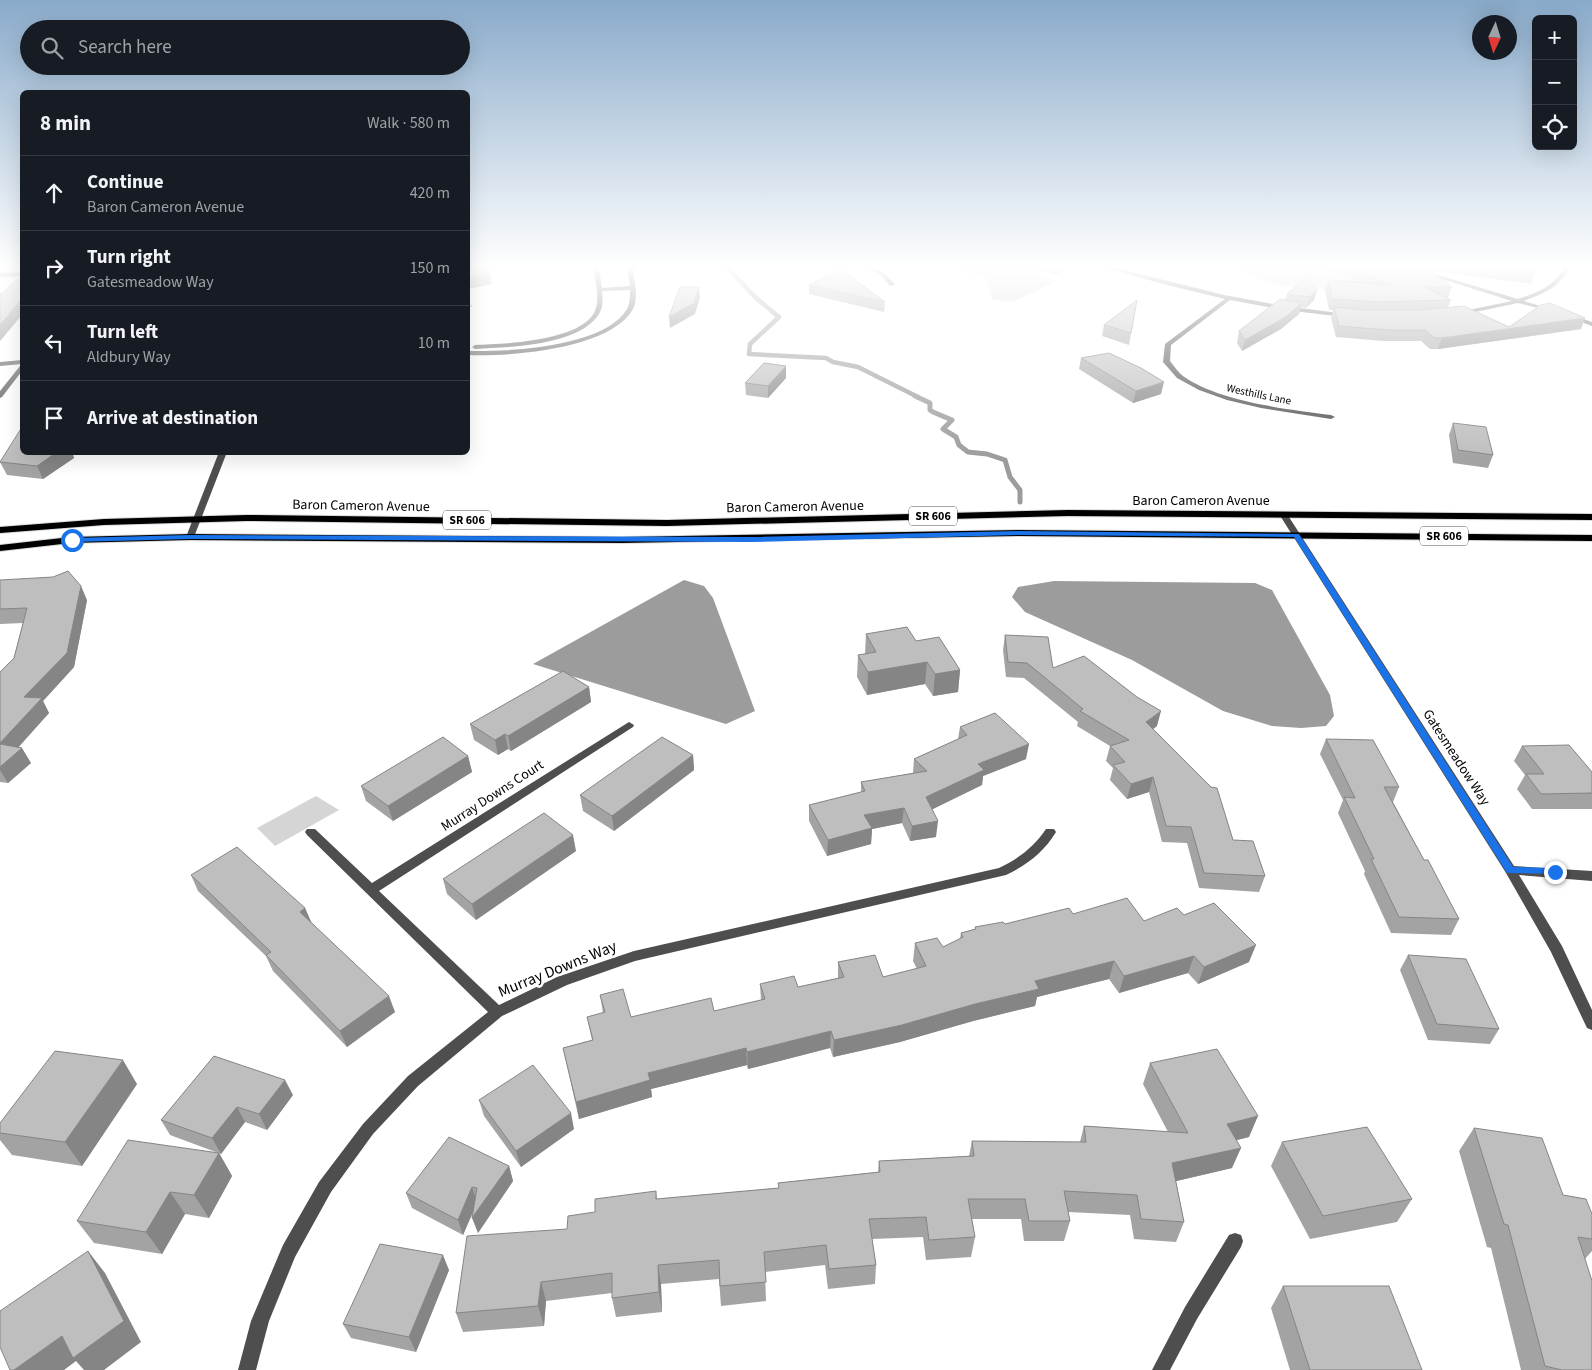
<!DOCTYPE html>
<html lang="en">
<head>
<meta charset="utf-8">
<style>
	:root { --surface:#171b24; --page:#20242c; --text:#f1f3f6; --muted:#9ea1a6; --line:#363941 }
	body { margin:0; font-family:"Source Sans 3",sans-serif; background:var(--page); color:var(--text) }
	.controls { position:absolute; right:15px; top:15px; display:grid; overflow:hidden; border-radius:8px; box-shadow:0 5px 20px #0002 }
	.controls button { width:45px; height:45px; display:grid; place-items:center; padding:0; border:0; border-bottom:1px solid var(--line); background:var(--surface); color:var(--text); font:25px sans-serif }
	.compass { position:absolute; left:1472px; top:15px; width:45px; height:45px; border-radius:50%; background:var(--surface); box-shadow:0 5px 20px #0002; rotate:184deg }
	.stop { position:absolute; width:15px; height:15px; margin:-11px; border:4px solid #1a73e8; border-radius:50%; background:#fff }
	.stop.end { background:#1a73e8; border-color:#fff; box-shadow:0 1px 5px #0008 }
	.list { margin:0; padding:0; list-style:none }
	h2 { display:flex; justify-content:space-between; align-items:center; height:65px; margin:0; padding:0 20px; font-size:21px }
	h2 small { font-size:16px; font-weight:400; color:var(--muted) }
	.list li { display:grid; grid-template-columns:32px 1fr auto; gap:15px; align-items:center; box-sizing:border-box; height:75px; padding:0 20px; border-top:1px solid var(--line) }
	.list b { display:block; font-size:19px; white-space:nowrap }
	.list p { margin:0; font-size:16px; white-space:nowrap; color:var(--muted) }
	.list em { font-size:16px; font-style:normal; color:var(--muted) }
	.icon { flex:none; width:28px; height:28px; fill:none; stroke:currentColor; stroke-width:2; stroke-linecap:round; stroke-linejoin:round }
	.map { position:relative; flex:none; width:1592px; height:1370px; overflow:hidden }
	.search { position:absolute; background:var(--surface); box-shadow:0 5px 20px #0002; left:20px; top:20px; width:450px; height:55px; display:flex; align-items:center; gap:12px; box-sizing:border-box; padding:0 18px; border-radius:28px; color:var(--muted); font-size:19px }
	.panel { position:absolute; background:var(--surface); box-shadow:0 5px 20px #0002; left:20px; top:90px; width:450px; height:365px; border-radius:8px }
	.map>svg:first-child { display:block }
	.green { fill:#d5d5d5 }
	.water { fill:#9c9c9c }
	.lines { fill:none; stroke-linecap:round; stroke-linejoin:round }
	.stream-far1 { stroke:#9c9c9c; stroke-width:4.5 }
	.stream { stroke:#9c9c9c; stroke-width:5 }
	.primary-casing { stroke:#dbdbdb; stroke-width:2 }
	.lane { fill:#4e4e4e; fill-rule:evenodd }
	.street { fill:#4e4e4e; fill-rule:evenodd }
	.primary { fill:#000; fill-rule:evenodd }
	.wall { fill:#a3a3a3 }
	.shaded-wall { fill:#858585 }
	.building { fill:#bebebe; stroke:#858585 }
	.route { fill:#1a73e8 }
	.labels { text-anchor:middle; stroke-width:5; stroke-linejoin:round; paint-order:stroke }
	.far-street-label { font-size:11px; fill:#000; stroke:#fff }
	.shield { fill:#fff; stroke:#4c4c4c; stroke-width:1 }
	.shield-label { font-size:12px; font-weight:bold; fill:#000 }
	.street-label { font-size:14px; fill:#000; stroke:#fff }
	.near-street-label { font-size:16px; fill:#000; stroke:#fff }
</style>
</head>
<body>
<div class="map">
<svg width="1592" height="1370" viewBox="0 0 1592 1370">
	<rect width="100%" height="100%" fill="#fff"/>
	<g class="green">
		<path d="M957 267H1018L1057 281 1012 302 992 299 987 280Z"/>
		<path d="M1242 267H1325L1383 286C1348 288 1266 297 1242 267Z"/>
		<path d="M316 796 339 810 275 846 257 828Z"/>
	</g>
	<g class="water">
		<path d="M684 580 704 586 713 598 755 711 726 724 533 664Z"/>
		<path d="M1054 581 1255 583 1272 590 1330 695 1334 716 1326 726 1301 728 1272 726 1223 711 1132 660 1025 612 1012 597 1018 587Z"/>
	</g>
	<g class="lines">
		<path class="stream-far1" d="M727 267 755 297 779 317 750 344 749 354 826 358 833 362 858 367 918 397"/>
		<path class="stream" d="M915 396 930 403V410L933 412 952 420 943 429 956 437 959 445 968 452 987 454 1005 460 1010 477 1020 490V502"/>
		<defs>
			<g id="primary">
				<path d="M1068 510 1592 514V520L1068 516 667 526 246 521 104 525 0 533V527L104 519 246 515 667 520Z"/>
				<path d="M1018 530 1592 535V541L1018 536 622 543 190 540 71 543 0 551V545L71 537 190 534 622 537Z"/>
			</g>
		</defs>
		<use href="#primary" class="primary-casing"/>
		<g class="lane">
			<path d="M22 272V276L0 277V273Z"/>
			<path d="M22 360V364L0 366V362Z"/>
			<path d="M1235 1233 1241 1235 1243 1241 1241 1247 1197 1319 1170 1370H1152L1185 1307 1229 1235Z"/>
		</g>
		<g class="street">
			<path d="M593 267H599L602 288 630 286 627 267H633C634 280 639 297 633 309 611 349 509 357 468 355V351C508 352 605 347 627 309 630 303 630 296 630 290L602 291C603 299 603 308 599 314 579 346 509 347 475 349L472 347 475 345C505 344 578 341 594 313 601 300 595 280 593 267Z"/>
			<path d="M866 267C880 267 887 275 895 285L890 286 881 275Z"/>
			<path d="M1103 267H1112L1224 295 1284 306 1347 314V316L1345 317 1284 310 1230 300 1171 345 1170 361C1174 366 1178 372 1183 376 1220 402 1286 409 1331 415L1335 417 1331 419 1261 408 1227 400 1199 390 1177 378 1163 362 1165 344 1225 299 1163 284Z"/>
			<path d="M1403 267H1412L1518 299C1537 293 1555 286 1564 267H1570C1559 288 1544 293 1524 301L1550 309V311L1518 303 1461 315 1459 314V312L1512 301Z"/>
			<path d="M468 304 471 305 472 306 468 308Z"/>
			<path d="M1572 315 1592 322V326L1570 318 1569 317Z"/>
			<path d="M22 365V371L2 397 0 398V391L20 366Z"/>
			<path d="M219 452H227L194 537 193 539H187L186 537Z"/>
			<path d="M1280 512H1283L1287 514 1514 866 1592 871V881L1519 875 1562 946 1592 1010V1030L1587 1028 1551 952 1506 873 1279 514Z"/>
			<path d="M629 722 634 725 633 727 379 891 499 1005 557 977 634 951 999 868C1018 859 1034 847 1046 829H1054L1056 832C1044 852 1027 865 1006 875L635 961 567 985 502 1016 418 1086 373 1134 331 1192 295 1257 269 1321 256 1370H238L251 1321 283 1245 319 1182 363 1124 408 1076 488 1012 307 835 305 832 307 829H315L372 883Z"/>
		</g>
		<use href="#primary" class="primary"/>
	</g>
	<g class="wall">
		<path d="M1031 267H1068L1055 275 1038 271Z"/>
		<path d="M1326 267H1536L1535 273 1531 284 1428 270 1452 287 1448 297H1446L1451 300 1448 307 1509 327 1535 309 1537 306 1581 329 1438 349H1430L1421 341H1383L1336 337 1331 318 1333 310H1329L1325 290 1328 280 1360 282Z"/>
		<path d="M809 285 885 302 884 312 809 294Z"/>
		<path d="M1317 290 1314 300 1306 308 1301 307 1299 314 1281 329 1242 351 1237 343 1239 331 1285 300 1287 294Z"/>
		<path d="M1137 300 1129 345 1102 336 1104 325Z"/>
		<path d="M1081 358 1161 394 1133 403 1079 369Z"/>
		<path d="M786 378 768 398 746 395 745 383Z"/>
		<path d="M1453 423 1493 455 1488 468 1453 463 1449 435Z"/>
		<path d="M22 452H72L74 458 43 479 7 475 0 462Z"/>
		<path d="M0 580 87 600 74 667 43 701 49 713 18 747 31 763 8 783 0 782V672L14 658 23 623 0 624Z"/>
		<path d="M866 634 916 641 960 670 958 692 933 696 925 684 867 695 857 677 858 655 865 654Z"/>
		<path d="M1005 635 1053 668 1157 726 1153 729 1233 840 1265 876 1259 892 1199 888 1187 843 1162 842 1149 792 1127 799 1110 780 1113 768 1106 761 1110 746 1077 726 1078 722 1024 678 1006 677 1003 650Z"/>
		<path d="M589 687 591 702 511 751 508 749 498 755 474 740 470 724Z"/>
		<path d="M960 727 1026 759 983 776 982 785 932 809 936 837 910 841 902 823 872 829 871 844 827 856 809 821V805L861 792V782L913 773 914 759 958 739Z"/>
		<path d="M1326 739 1399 787 1393 802 1424 860 1459 919 1451 935 1391 933 1364 874 1365 871 1338 813 1343 800 1320 754Z"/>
		<path d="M1522 746 1592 772V809H1532L1517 789 1525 775 1514 761Z"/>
		<path d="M693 755 694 770 614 831 583 811 580 795Z"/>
		<path d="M468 756 472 772 393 821 366 801 361 786Z"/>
		<path d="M576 851 476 920 447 894 443 879Z"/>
		<path d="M191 875 305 908 311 922 395 1012 347 1047 273 971 266 956 198 891Z"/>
		<path d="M1073 914 1144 921 1184 915 1249 962 1198 984 1188 973 1119 993 1109 979 1037 997 1035 1006 973 1021 900 1042 833 1057 830 1048 748 1069 747 1065 651 1089 652 1097 579 1119 563 1048 592 1040 587 1017 603 1013 600 995 631 1017 714 1011 761 1000 760 984 798 987 838 978V962L883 977 917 969 913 961 915 943 943 947 960 939 961 933 975 929V927L1005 924Z"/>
		<path d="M1408 955 1499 1029 1490 1044 1428 1040 1400 970Z"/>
		<path d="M1150 1063 1249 1137 1236 1140 1232 1168 1176 1181 1184 1222 1176 1242 1134 1239 1130 1215 1068 1212 1070 1221 1064 1241H1024L1021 1219H972L975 1237 971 1257 926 1260 923 1237 872 1239 876 1265 875 1284 828 1289 825 1265 765 1272 766 1301 721 1306 719 1279 661 1284 662 1312 616 1317 612 1298V1293L546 1301 544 1326 463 1332 456 1313 567 1229 595 1212 656 1191 657 1199 779 1188 778 1183 878 1172 879 1161 969 1156 972 1141 1080 1142 1084 1126 1168 1132 1143 1084Z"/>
		<path d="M137 1084 82 1166 12 1155 0 1140V1123Z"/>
		<path d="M293 1095 267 1130 245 1122 221 1154 170 1135 161 1120Z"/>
		<path d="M479 1100 574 1129 521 1167 484 1116Z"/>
		<path d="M1474 1128 1563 1195 1592 1214V1251L1585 1259 1592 1370H1521L1491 1248 1487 1247 1459 1151Z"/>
		<path d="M1282 1142 1412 1199 1397 1222 1310 1239 1271 1166Z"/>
		<path d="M219 1153 232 1176 209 1218 185 1214 162 1254 94 1243 77 1221Z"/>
		<path d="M509 1166 513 1181 478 1233 474 1210 463 1235 412 1208 406 1193Z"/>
		<path d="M449 1270 416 1352 351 1338 343 1324Z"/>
		<path d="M1283 1286 1422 1370H1290L1271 1308Z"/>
	</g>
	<g class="shaded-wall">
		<path d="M1056 267H1068L1055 275Z"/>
		<path d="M490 273 492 284 468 289V278Z"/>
		<path d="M699 287 700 298 695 314 670 328 669 317Z"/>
		<path d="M1317 290 1314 300 1306 308 1309 297Z"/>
		<path d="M20 301 22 307V315L0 341V325Z"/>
		<path d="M1302 303 1299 314 1281 329 1242 351 1245 340Z"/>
		<path d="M1585 318 1581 329 1438 349 1442 338Z"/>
		<path d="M786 366V378L768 398V386Z"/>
		<path d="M1164 382 1161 394 1133 403 1136 391Z"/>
		<path d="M57 452H72L74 458 43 479 37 466Z"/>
		<path d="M81 586 87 600 74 667 43 701 49 713 8 759 0 746V743L24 697Z"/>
		<path d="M927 662 925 684 867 695 868 672Z"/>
		<path d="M960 670 958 692 933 696 935 674Z"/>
		<path d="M589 687 591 702 511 751 508 736Z"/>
		<path d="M1161 711 1157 726 1142 737 1146 722Z"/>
		<path d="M505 734 508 749 498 755 495 740Z"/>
		<path d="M1029 744 1026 759 983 776 982 785 925 813 926 797 978 764Z"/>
		<path d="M22 748 31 763 8 783 0 770V767Z"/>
		<path d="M693 755 694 770 614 831 612 816Z"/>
		<path d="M468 756 472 772 393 821 388 806Z"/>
		<path d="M1153 777 1149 792 1127 799 1131 784Z"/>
		<path d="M904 808 902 823 872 829 871 844 827 856 828 840 864 815Z"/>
		<path d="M938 821 936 837 910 841 912 826Z"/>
		<path d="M573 835 576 851 476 920 472 904Z"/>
		<path d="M305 908 312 924 300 912Z"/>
		<path d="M1256 945 1249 962 1198 984 1204 967Z"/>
		<path d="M1194 956 1188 973 1119 993 1124 976Z"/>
		<path d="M1114 961 1109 979 1037 997 1035 1006 973 1021 900 1042 833 1057 834 1040 1035 981Z"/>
		<path d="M389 996 395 1012 347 1047 340 1031Z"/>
		<path d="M831 1031 830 1048 748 1069 747 1052Z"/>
		<path d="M746 1048 747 1065 651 1089 652 1097 579 1119 576 1102 648 1073Z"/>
		<path d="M123 1060 137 1084 82 1166 65 1142Z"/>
		<path d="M285 1080 293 1095 267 1130 259 1114Z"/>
		<path d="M237 1107 245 1122 221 1154 212 1138Z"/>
		<path d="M571 1113 574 1129 521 1167 516 1151Z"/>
		<path d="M1258 1116 1249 1137 1218 1145 1227 1124Z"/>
		<path d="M1241 1148 1232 1168 1164 1184 1172 1163Z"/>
		<path d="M219 1153 232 1176 209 1218 194 1195Z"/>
		<path d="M509 1166 513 1181 478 1233 472 1218Z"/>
		<path d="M472 1187 477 1202 463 1235 458 1220Z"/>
		<path d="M170 1192 185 1214 162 1254 146 1232Z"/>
		<path d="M88 1251 105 1273 141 1342 104 1370H84L76 1361 64 1370H14Z"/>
		<path d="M443 1255 449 1270 416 1352 409 1337Z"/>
		<path d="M658 1265 661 1284 662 1312 659 1292Z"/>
		<path d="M541 1282 546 1301 544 1326 538 1306Z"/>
	</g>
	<g class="building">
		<path d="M468 267H488L490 273 468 278Z"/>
		<path d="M1352 267H1424L1452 287H1425L1451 300 1377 302 1332 299 1328 280 1392 285Z"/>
		<path d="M1488 267H1536L1535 273Z"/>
		<path d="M840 269 885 302 809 285Z"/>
		<path d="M22 275V301H20L0 325V293L1 294 6 290Z"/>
		<path d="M1307 277 1317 290 1309 297 1287 294Z"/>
		<path d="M680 287H699L694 303 669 317Z"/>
		<path d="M1280 299 1302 303 1284 318 1245 340 1239 331Z"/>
		<path d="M1137 300 1131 333 1104 325Z"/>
		<path d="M1550 303 1585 318 1442 338H1434L1425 330H1387L1339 326 1334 307 1365 310H1418L1464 306 1509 327 1537 308V306Z"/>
		<path d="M1109 353 1141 368 1164 382 1136 391 1081 358Z"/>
		<path d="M764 363 786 366 768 386 745 383Z"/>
		<path d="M1453 423 1486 427 1493 455 1458 450Z"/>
		<path d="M22 427V452H57L37 466 0 462Z"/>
		<path d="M68 571 81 586 67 653 24 697 42 698 0 743V672L14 658 27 608 0 609V580L53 577Z"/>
		<path d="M907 627 916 641 939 637 960 670 935 674 927 662 868 672 858 655 876 652 866 634Z"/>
		<path d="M1005 635 1048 637 1053 668 1084 656 1137 697 1161 711 1146 722 1211 787 1217 788 1233 840 1253 841 1265 876 1204 873 1191 827 1166 826 1153 777 1131 784 1113 765 1125 762 1110 746 1129 740 1080 711 1083 709 1027 663 1008 662Z"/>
		<path d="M563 671 589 687 508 736 505 734 495 740 470 724Z"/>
		<path d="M995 713 1029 744 978 764 984 770 926 797 938 821 912 826 904 808 864 815 872 828 828 840 809 805 865 791 861 782 927 771 914 759 967 735 960 727Z"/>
		<path d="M443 737 468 756 388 806 361 786Z"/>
		<path d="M662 737 693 755 612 816 580 795Z"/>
		<path d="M1326 739 1373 740 1399 787H1384L1424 860H1428L1459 919 1399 917 1371 859H1374L1344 797 1355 798Z"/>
		<path d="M0 744 22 748 0 767Z"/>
		<path d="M1569 745 1592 772V793L1541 794 1526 774H1544L1522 746Z"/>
		<path d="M544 813 573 835 472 904 443 879Z"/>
		<path d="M237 847 305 908 300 912 389 996 340 1031 266 955 271 952 191 875Z"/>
		<path d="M1127 898 1144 921 1177 908 1184 915 1214 903 1256 945 1204 967 1194 956 1124 976 1114 961 1035 981 1039 989 975 1004 902 1025 834 1040 831 1031 747 1052 746 1048 648 1073 650 1080 576 1102 563 1048 593 1040 587 1017 605 1012 600 995 623 989 631 1017 711 998 714 1011 765 999 760 984 794 976 798 987 844 977 838 962 875 955 883 977 926 966 915 943 937 938 943 947 963 937 961 933 976 929 975 927 1003 922 1005 924 1069 908 1073 914Z"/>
		<path d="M1408 955 1466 959 1499 1029 1437 1024Z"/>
		<path d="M1217 1049 1258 1116 1227 1124 1241 1148 1172 1163 1184 1222 1141 1219 1137 1195 1064 1191 1070 1221H1029L1025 1199H968L975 1237 929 1240 926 1217 869 1219 876 1265 829 1269 826 1245 764 1252 766 1282 720 1286 719 1260 658 1265 659 1292 612 1298V1273L541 1282 538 1306 456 1313 467 1236 567 1229 568 1216 595 1212V1199L656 1191V1199L779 1188 778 1183 880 1172 879 1161 974 1156 972 1141 1086 1142 1084 1126 1188 1133 1150 1063Z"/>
		<path d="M55 1051 123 1060 65 1142 0 1133V1123Z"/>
		<path d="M214 1056 285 1080 259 1114 237 1107 212 1138 161 1120Z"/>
		<path d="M533 1065 571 1113 516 1151 479 1100Z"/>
		<path d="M1367 1127 1412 1199 1323 1216 1282 1142Z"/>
		<path d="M1474 1128 1542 1138 1563 1195 1586 1199 1592 1214V1239L1578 1237 1592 1281V1370H1562L1545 1366 1508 1225 1504 1224Z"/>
		<path d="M449 1137 509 1166 472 1218 477 1188 472 1187 458 1220 406 1193Z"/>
		<path d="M128 1140 219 1153 194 1195 170 1192 146 1232 77 1221Z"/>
		<path d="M380 1244 443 1255 409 1337 343 1324Z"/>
		<path d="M88 1251 124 1321 73 1358 62 1336 14 1370H10L0 1347V1311Z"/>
		<path d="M1283 1286H1389L1422 1370H1310Z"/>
	</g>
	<linearGradient id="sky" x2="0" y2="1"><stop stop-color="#89aaca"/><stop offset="0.58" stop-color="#fff"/><stop offset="1" stop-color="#fff" stop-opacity="0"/></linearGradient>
	<rect width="1592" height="459" fill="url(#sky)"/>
	<path class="route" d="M1018 531 1299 534 1513 867 1555 868 1560 872 1559 874 1507 873 1294 537 1018 535 750 542 190 539 72 542 68 540 72 538 190 535 750 537Z"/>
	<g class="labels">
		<g class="far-street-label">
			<text transform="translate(1259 394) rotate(12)" y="4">Westhills Lane</text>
		</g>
		<g class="shield">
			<rect x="909" y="506.5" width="48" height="19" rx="4"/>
			<rect x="443" y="510.5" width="48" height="19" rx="4"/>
			<rect x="1420" y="526.5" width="48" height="19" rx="4"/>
		</g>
		<g class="shield-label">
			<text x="933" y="520">SR 606</text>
			<text x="467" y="524">SR 606</text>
			<text x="1444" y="540">SR 606</text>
		</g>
		<g class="street-label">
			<text x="1201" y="505">Baron Cameron Avenue</text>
			<text transform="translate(361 505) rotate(1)" y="5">Baron Cameron Avenue</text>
			<text transform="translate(795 506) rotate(-1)" y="5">Baron Cameron Avenue</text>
			<text transform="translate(1457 757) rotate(57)" y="5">Gatesmeadow Way</text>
			<text transform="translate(492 795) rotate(-33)" y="5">Murray Downs Court</text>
		</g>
		<g class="near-street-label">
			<text transform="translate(557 968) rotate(-22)" y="6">Murray Downs Way</text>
		</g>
	</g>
</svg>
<div class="controls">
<button>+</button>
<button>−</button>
<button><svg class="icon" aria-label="locate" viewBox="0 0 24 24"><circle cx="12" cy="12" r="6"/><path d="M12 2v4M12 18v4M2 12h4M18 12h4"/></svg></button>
</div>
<svg class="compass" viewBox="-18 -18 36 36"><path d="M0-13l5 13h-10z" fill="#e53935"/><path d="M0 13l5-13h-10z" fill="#9ea1a6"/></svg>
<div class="stop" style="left:72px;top:540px"></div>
<div class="stop end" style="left:1555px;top:872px"></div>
<div class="search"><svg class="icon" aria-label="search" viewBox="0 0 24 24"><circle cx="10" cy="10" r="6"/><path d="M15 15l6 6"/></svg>Search here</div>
<section class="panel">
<h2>8 min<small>Walk · 580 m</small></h2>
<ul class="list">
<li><svg class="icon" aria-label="ahead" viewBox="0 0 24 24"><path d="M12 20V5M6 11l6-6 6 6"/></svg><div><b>Continue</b><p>Baron Cameron Avenue</p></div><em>420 m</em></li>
<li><svg class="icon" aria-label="right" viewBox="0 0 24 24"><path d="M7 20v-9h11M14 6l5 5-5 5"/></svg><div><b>Turn right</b><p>Gatesmeadow Way</p></div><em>150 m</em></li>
<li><svg class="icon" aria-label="left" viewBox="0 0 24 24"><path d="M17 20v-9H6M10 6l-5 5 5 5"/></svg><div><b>Turn left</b><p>Aldbury Way</p></div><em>10 m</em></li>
<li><svg class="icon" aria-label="arrive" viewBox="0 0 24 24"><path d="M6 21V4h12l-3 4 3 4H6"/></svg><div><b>Arrive at destination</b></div></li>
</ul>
</section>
</div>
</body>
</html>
